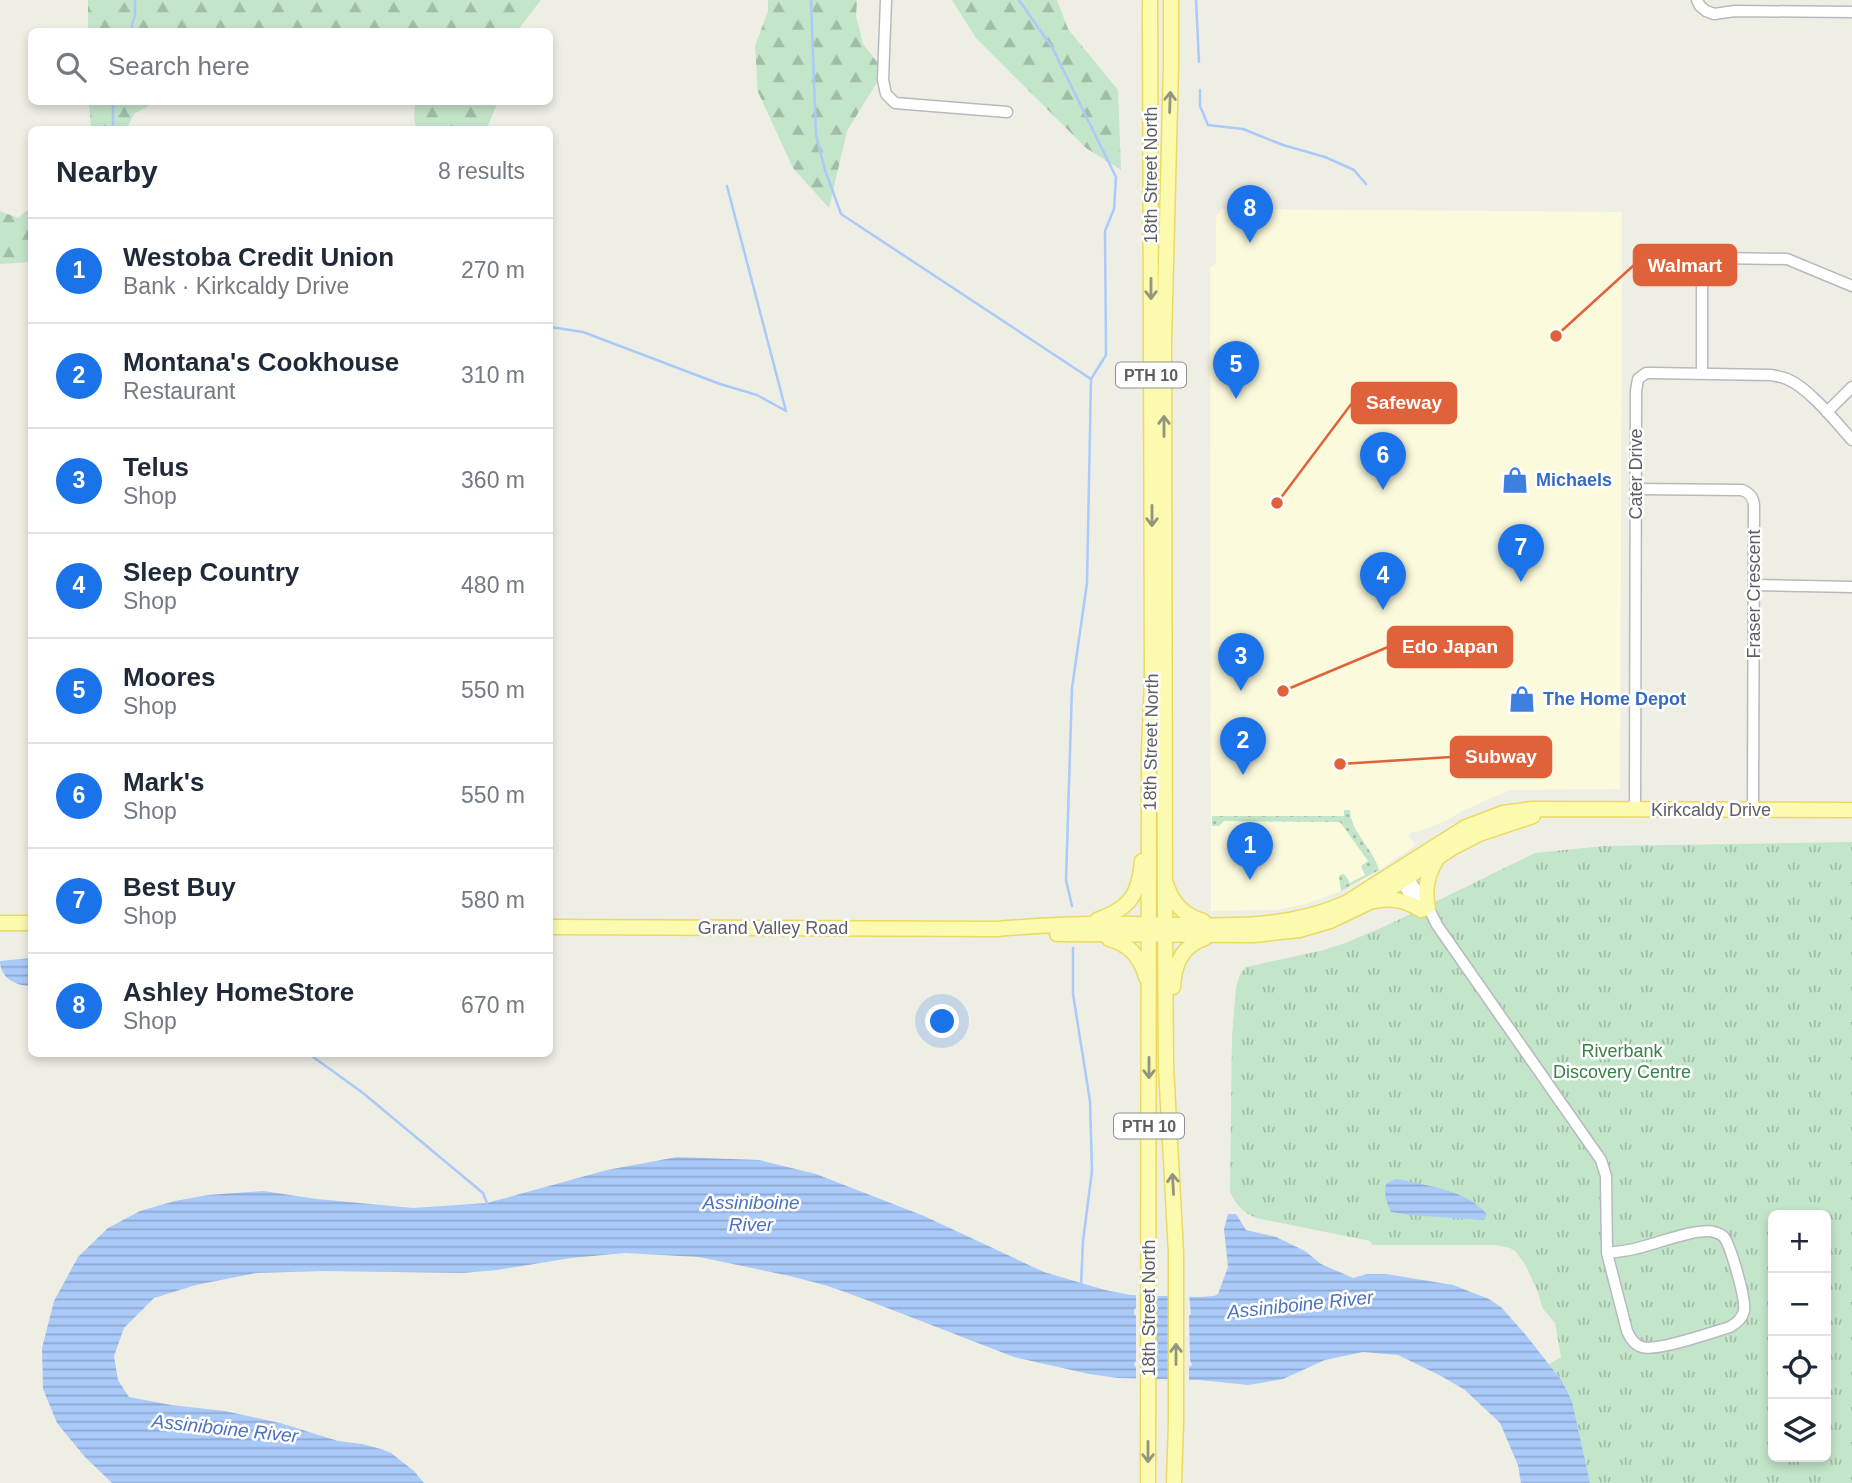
<!DOCTYPE html>
<html lang="en">
<head>
<meta charset="utf-8">
<style>
	:root { --surface:#fff; --page:#f2f2f3; --text:#1f2937; --muted:#747a83; --line:#e0e1e3; --accent:#1a73e8 }
	body { margin:0; font-family:Arial,sans-serif; background:var(--page); color:var(--text) }
	.controls { position:absolute; right:21px; bottom:21px; display:grid; overflow:hidden; border-radius:10px; box-shadow:0 4px 10px #0003 }
	.controls button { width:63px; height:63px; display:grid; place-items:center; padding:0; border:0; border-bottom:2px solid var(--line); background:var(--surface); color:var(--text); font:35px sans-serif }
	.you { position:absolute; left:943px; top:1022px; width:24px; height:24px; margin:-18px; border:5px solid #fff; border-radius:50%; background:#1a73e8; box-shadow:0 0 0 10px #1a73e833 }
	.badge { display:grid; place-items:center; width:46px; height:46px; border-radius:50%; background:var(--accent); color:#fff; font-size:23px; font-weight:700 }
	.pin { position:absolute; translate:-50% -58px; filter:drop-shadow(0 2px 4px #0008) }
	.pin::after { content:''; position:absolute; top:37px; width:24px; height:21px; background:inherit; clip-path:polygon(0 0,100% 0,50% 100%) }
	.list { margin:0; padding:0; list-style:none }
	h2 { display:flex; justify-content:space-between; align-items:center; height:91px; margin:0; padding:0 28px; font-size:30px }
	h2 small { font-size:23px; font-weight:400; color:var(--muted) }
	.list li { display:grid; grid-template-columns:46px 1fr auto; gap:21px; align-items:center; box-sizing:border-box; height:105px; padding:0 28px; border-top:2px solid var(--line) }
	.list b { display:block; font-size:26px; white-space:nowrap }
	.list p { margin:0; font-size:23px; white-space:nowrap; color:var(--muted) }
	.list em { font-size:23px; font-style:normal; color:var(--muted) }
	.icon { flex:none; width:38px; height:38px; fill:none; stroke:currentColor; stroke-width:2; stroke-linecap:round; stroke-linejoin:round }
	.map { position:relative; flex:none; width:1852px; height:1483px; overflow:hidden }
	.search { position:absolute; background:var(--surface); box-shadow:0 4px 10px #0003; left:28px; top:28px; width:525px; height:77px; display:flex; align-items:center; gap:18px; box-sizing:border-box; padding:0 24px; border-radius:10px; color:var(--muted); font-size:26px }
	.panel { position:absolute; background:var(--surface); box-shadow:0 4px 10px #0003; left:28px; top:126px; width:525px; height:931px; border-radius:10px }
	.map>svg:first-child { display:block }
	.commercial { fill:#fcfadd }
	.grass { fill:url(#grass-dots) }
	.forest { fill:url(#forest-firs) }
	.park { fill:url(#park-tufts); fill-rule:evenodd }
	.water { fill:url(#water-rules) }
	.pier { fill:#efeee5 }
	.lines { fill:none; stroke-linecap:round; stroke-linejoin:round }
	.stream { stroke:#aacafa; stroke-width:2.5 }
	.minor-casing { stroke:#b8b9be; stroke-width:13 }
	.major-casing { stroke:#eada63; stroke-width:17 }
	.minor { stroke:#fff; stroke-width:10 }
	.major { stroke:#fbfaae; stroke-width:14 }
	.oneway { stroke:#94957f }
	.labels { text-anchor:middle; stroke-width:5; stroke-linejoin:round; paint-order:stroke }
	.shield { fill:#fff; stroke:#8e8f93; stroke-width:2 }
	.shield-label { font-size:16px; font-weight:bold; fill:#5d5f65 }
	.street-label { font-size:18px; fill:#5d5f65; stroke:#fff }
	.shop-label { font-size:18px; font-weight:bold; fill:#366cbe; stroke:#fff; text-anchor:start }
	.park-label { font-size:18px; fill:#398047; stroke:#fff }
	.water-label { font-size:19px; font-style:italic; fill:#4d72bd; stroke:#fff }
	.leader { fill:none; stroke:#e0623a; stroke-width:2.5 }
	.callout-dot { fill:#e0623a; stroke:#fff; stroke-width:2.5 }
	.callout { fill:#e0623a; stroke:#e0623a; stroke-width:2.5 }
	.callout-label { font-size:19px; text-anchor:middle; font-weight:bold; fill:#fff }
</style>
</head>
<body>
<div class="map">
<svg width="1852" height="1483" viewBox="0 0 1852 1483">
	<defs>
		<pattern id="grass-dots" width="8" height="8" patternUnits="userSpaceOnUse" patternTransform="scale(1.75)"><rect width="8" height="8" fill="#c3e5c9"/><path d="M2 2h.1M6 6h.1" fill="none" stroke="#a2bda7" stroke-width="1.8" stroke-linecap="round"/></pattern>
		<pattern id="forest-firs" width="22" height="20" patternUnits="userSpaceOnUse" patternTransform="scale(1.75)"><rect width="22" height="20" fill="#c3e5c9"/><path d="M5 1l3.5 6h-7zM16 11l3.5 6h-7z" fill="#a2bda7"/></pattern>
		<pattern id="park-tufts" width="24" height="20" patternUnits="userSpaceOnUse" patternTransform="scale(1.75)"><rect width="24" height="20" fill="#c3e5c9"/><path d="M3 7l-1-3M5 7V3M7 7l1-3M15 17l-1-3M17 17v-4M19 17l1-3" fill="none" stroke="#a2bda7"/></pattern>
		<pattern id="water-rules" width="6" height="5" patternUnits="userSpaceOnUse" patternTransform="scale(1.75)"><rect width="6" height="5" fill="#aacafa"/><path d="M0 2.5h6" fill="none" stroke="#8ea7ce"/></pattern>
	</defs>
	<rect width="100%" height="100%" fill="#efeee5"/>
	<path class="commercial" d="M1221 209 1622 212 1620 789 1510 790 1460 812 1446 821 1416 832 1413 831 1408 835 1416 845 1364 880 1341 891 1306 904 1275 910 1211 911 1210 268 1216 263V217Z"/>
	<path class="grass" d="M1344 810H1350C1351 833 1373 848 1379 870L1341 891 1339 876 1342 874 1345 875 1350 883 1365 875 1361 866 1368 861 1340 822 1224 821 1219 826H1212V816H1344Z"/>
	<g class="forest">
		<path d="M88 0H541L517 31 88 32Z"/>
		<path d="M768 0H857L856 16 863 44 884 71 847 131 829 208 793 168 758 92 755 46 768 11Z"/>
		<path d="M952 0H1057L1068 29 1118 90 1121 170 1086 148 976 38Z"/>
		<path d="M89 102H155L134 114 126 130 91 129Z"/>
		<path d="M415 102H498L486 130 416 129 414 118Z"/>
		<path d="M0 211 18 218 26 211H31V262L0 264Z"/>
	</g>
	<path class="park" d="M1852 842V1483H1590L1572 1401 1562 1381 1549 1364 1561 1357 1555 1323 1543 1309 1537 1290 1525 1264 1515 1251 1510 1248 1496 1245H1372L1370 1241 1256 1218C1243 1212 1235 1205 1230 1191L1232 1036 1236 988 1240 974 1246 967 1324 950 1348 942 1392 923 1535 853 1604 846ZM1773 1215H1826V1457H1773Z"/>
	<g class="water">
		<path d="M31 958V986C16 986 0 978 0 961Z"/>
		<path d="M677 1157 759 1160 816 1174 924 1216 1044 1272 1105 1290 1131 1295 1199 1297 1214 1296 1218 1294 1228 1267 1224 1229 1228 1214H1236L1246 1230 1276 1237 1305 1251 1321 1264 1353 1278 1367 1274H1386L1453 1285 1489 1299 1501 1307 1525 1334 1562 1381 1572 1401 1590 1483H1521L1518 1465 1500 1423 1465 1390 1441 1376 1398 1355 1363 1352 1325 1360 1283 1379 1248 1385 1200 1380 1118 1378 1089 1374 1014 1357 864 1299 828 1286 790 1276 699 1257 625 1253 571 1258 497 1270 463 1273 324 1271 256 1273 196 1285 154 1298 124 1328 114 1356 118 1380 129 1397 171 1405 225 1411 280 1423 338 1441 362 1444 381 1449 391 1453 414 1471 424 1483H112L85 1457 57 1423 43 1389 42 1348 54 1301 78 1257 108 1228 140 1211 175 1201 208 1195 263 1191 317 1199 413 1208 487 1203 607 1170Z"/>
		<path d="M1395 1179 1403 1180C1433 1187 1465 1190 1487 1214L1484 1220 1410 1215 1391 1212C1386 1201 1384 1195 1386 1184Z"/>
	</g>
	<g class="pier">
		<path d="M1136 1292 1156 1293V1382H1136V1367L1134 1365 1136 1360V1316L1134 1314V1310L1136 1308Z"/>
		<path d="M1168 1293 1189 1294 1191 1314 1189 1316 1190 1360 1192 1365 1189 1367V1384L1168 1383Z"/>
	</g>
	<g class="lines">
		<g class="stream">
			<path d="M811 0 816 135 825 170 841 214 1091 379"/>
			<path d="M1019 0 1053 49 1116 177 1114 209 1105 231 1106 355 1091 379 1087 583 1072 688 1066 880 1072 906"/>
			<path d="M1196 0 1199 62"/>
			<path d="M130 32 135 15V0"/>
			<path d="M1200 90V106L1208 125 1243 129 1283 145 1325 157 1354 170 1366 184"/>
			<path d="M113 130V102"/>
			<path d="M550 327 583 332 720 384 757 395 786 411 727 186"/>
			<path d="M1073 948V994L1090 1101 1092 1171 1083 1241 1081 1286"/>
			<path d="M309 1054 363 1093 483 1193 487 1203"/>
		</g>
		<defs>
			<g id="minor">
				<path d="M886 0 883 80 886 94 895 103 1007 112"/>
				<path d="M1697 0 1700 6 1706 11 1714 14 1735 11 1852 12"/>
				<path d="M1702 373V273C1703 264 1708 260 1717 258L1787 259 1852 286"/>
				<path d="M1827 412 1852 387"/>
				<path d="M1636 489 1742 490C1750 493 1754 498 1754 507L1753 810"/>
				<path d="M1754 585 1852 587"/>
				<path d="M1635 810 1636 391 1638 379 1646 373H1652L1771 375C1776 376 1782 377 1787 379 1809 388 1836 422 1852 440"/>
				<path d="M1404 872 1428 907 1437 925 1601 1160 1606 1176 1607 1253 1627 1331C1630 1338 1634 1345 1642 1347 1657 1352 1713 1332 1730 1327 1737 1323 1742 1319 1744 1311 1746 1299 1731 1247 1724 1237 1721 1234 1718 1233 1714 1232 1698 1227 1653 1245 1634 1249 1625 1251 1616 1252 1607 1253"/>
				<path d="M1397 876 1420 909"/>
			</g>
			<g id="major">
				<path d="M1171 0V65L1164 342 1165 924 1166 1067 1176 1253V1422L1174 1483"/>
				<path d="M1167 886C1172 903 1185 916 1203 921"/>
				<path d="M1375 901C1392 897 1406 900 1421 910"/>
				<path d="M1428 907C1424 890 1428 873 1437 859"/>
				<path d="M1097 920C1130 908 1139 895 1142 861"/>
				<path d="M0 923H32"/>
				<path d="M550 927 997 929C1043 925 1089 923 1135 924 1206 925 1279 933 1346 903L1466 827 1503 813 1532 809 1852 810"/>
				<path d="M1057 934 1254 935 1299 930 1330 921 1370 902 1454 847 1479 834 1533 816"/>
				<path d="M1109 939C1129 944 1141 958 1146 977"/>
				<path d="M1173 987C1174 964 1182 946 1205 938"/>
				<path d="M1148 1483 1149 750 1152 681 1150 0"/>
			</g>
		</defs>
		<use href="#minor" class="minor-casing"/>
		<use href="#major" class="major-casing"/>
		<use href="#minor" class="minor"/>
		<use href="#major" class="major"/>
	</g>
	<defs><path id="oneway-shaft" d="M-6 0H5M1.5-3L5.5 0L1.5 3" fill="none" stroke-width="1.6" stroke-linecap="round" stroke-linejoin="round" transform="scale(1.75)"/></defs>
	<g class="oneway">
		<use href="#oneway-shaft" transform="translate(1170 102) rotate(-88)"/>
		<use href="#oneway-shaft" transform="translate(1151 289) rotate(90)"/>
		<use href="#oneway-shaft" transform="translate(1164 426) rotate(-90)"/>
		<use href="#oneway-shaft" transform="translate(1152 516) rotate(90)"/>
		<use href="#oneway-shaft" transform="translate(1149 1068) rotate(90)"/>
		<use href="#oneway-shaft" transform="translate(1173 1184) rotate(-93)"/>
		<use href="#oneway-shaft" transform="translate(1176 1354) rotate(-90)"/>
		<use href="#oneway-shaft" transform="translate(1148 1452) rotate(90)"/>
	</g>
	<defs>
		<symbol id="shop-bare" viewBox="-9 -9 18 18"><path d="M-5-2.5h2.3a2.7 3.5 0 0 1 5.4 0H5L5.5 6h-11ZM-1.5-2.5h3a1.5 2.3 0 0 0-3 0Z" fill="#3f7fe0" stroke="#fff" stroke-width="2.5" paint-order="stroke"/></symbol>
	</defs>
	<g fill-rule="evenodd">
		<use href="#shop-bare" x="1496" y="461" width="38" height="38"/>
		<use href="#shop-bare" x="1503" y="680" width="38" height="38"/>
	</g>
	<g class="labels">
		<g class="shield">
			<rect x="1116" y="362.5" width="70" height="25" rx="5"/>
			<rect x="1114" y="1113.5" width="70" height="25" rx="5"/>
		</g>
		<g class="shield-label">
			<text x="1151" y="381">PTH 10</text>
			<text x="1149" y="1132">PTH 10</text>
		</g>
		<g class="street-label">
			<text transform="translate(1151 175) rotate(-90)" y="6">18th Street North</text>
			<text transform="translate(1636 474) rotate(-90)" y="6">Cater Drive</text>
			<text transform="translate(1754 594) rotate(-90)" y="6">Fraser Crescent</text>
			<text transform="translate(1151 742) rotate(-89)" y="6">18th Street North</text>
			<text x="1711" y="816">Kirkcaldy Drive</text>
			<text x="773" y="934">Grand Valley Road</text>
			<text transform="translate(1149 1308) rotate(-90)" y="6">18th Street North</text>
		</g>
		<g class="shop-label">
			<text x="1536" y="486">Michaels</text>
			<text x="1543" y="705">The Home Depot</text>
		</g>
		<g class="park-label">
			<text x="1622" y="1057">Riverbank<tspan x="1622" dy="21">Discovery Centre</tspan></text>
		</g>
		<g class="water-label">
			<text x="751" y="1209">Assiniboine<tspan x="751" dy="22">River</tspan></text>
			<text transform="translate(1300 1304) rotate(-6)" y="7">Assiniboine River</text>
			<text transform="translate(225 1428) rotate(6)" y="7">Assiniboine River</text>
		</g>
	</g>
	<path class="leader" d="M1556 336L1634 265M1277 503L1352 403M1283 691L1388 647M1340 764L1451 757"/>
	<g class="callout-dot">
		<circle cx="1556" cy="336" r="7"/>
		<circle cx="1277" cy="503" r="7"/>
		<circle cx="1283" cy="691" r="7"/>
		<circle cx="1340" cy="764" r="7"/>
	</g>
	<g class="callout">
		<rect x="1634" y="245" width="102" height="40" rx="7"/>
		<rect x="1352" y="383" width="104" height="40" rx="7"/>
		<rect x="1388" y="627" width="124" height="40" rx="7"/>
		<rect x="1451" y="737" width="100" height="40" rx="7"/>
	</g>
	<g class="callout-label">
		<text x="1685" y="272">Walmart</text>
		<text x="1404" y="409">Safeway</text>
		<text x="1450" y="653">Edo Japan</text>
		<text x="1501" y="763">Subway</text>
	</g>
</svg>
<div class="controls">
<button>+</button>
<button>−</button>
<button><svg class="icon" aria-label="locate" viewBox="0 0 24 24"><circle cx="12" cy="12" r="6"/><path d="M12 2v4M12 18v4M2 12h4M18 12h4"/></svg></button>
<button><svg class="icon" aria-label="layers" viewBox="0 0 24 24"><path d="M12 4l9 5-9 5-9-5zM3 14l9 5 9-5"/></svg></button>
</div>
<div class="you"></div>
<div class="pin badge" style="left:1250px;top:880px">1</div>
<div class="pin badge" style="left:1243px;top:775px">2</div>
<div class="pin badge" style="left:1241px;top:691px">3</div>
<div class="pin badge" style="left:1383px;top:610px">4</div>
<div class="pin badge" style="left:1236px;top:399px">5</div>
<div class="pin badge" style="left:1383px;top:490px">6</div>
<div class="pin badge" style="left:1521px;top:582px">7</div>
<div class="pin badge" style="left:1250px;top:243px">8</div>
<div class="search"><svg class="icon" aria-label="search" viewBox="0 0 24 24"><circle cx="10" cy="10" r="6"/><path d="M15 15l6 6"/></svg>Search here</div>
<section class="panel">
<h2>Nearby<small>8 results</small></h2>
<ul class="list">
<li><span class="badge">1</span><div><b>Westoba Credit Union</b><p>Bank · Kirkcaldy Drive</p></div><em>270 m</em></li>
<li><span class="badge">2</span><div><b>Montana's Cookhouse</b><p>Restaurant</p></div><em>310 m</em></li>
<li><span class="badge">3</span><div><b>Telus</b><p>Shop</p></div><em>360 m</em></li>
<li><span class="badge">4</span><div><b>Sleep Country</b><p>Shop</p></div><em>480 m</em></li>
<li><span class="badge">5</span><div><b>Moores</b><p>Shop</p></div><em>550 m</em></li>
<li><span class="badge">6</span><div><b>Mark's</b><p>Shop</p></div><em>550 m</em></li>
<li><span class="badge">7</span><div><b>Best Buy</b><p>Shop</p></div><em>580 m</em></li>
<li><span class="badge">8</span><div><b>Ashley HomeStore</b><p>Shop</p></div><em>670 m</em></li>
</ul>
</section>
</div>
</body>
</html>
